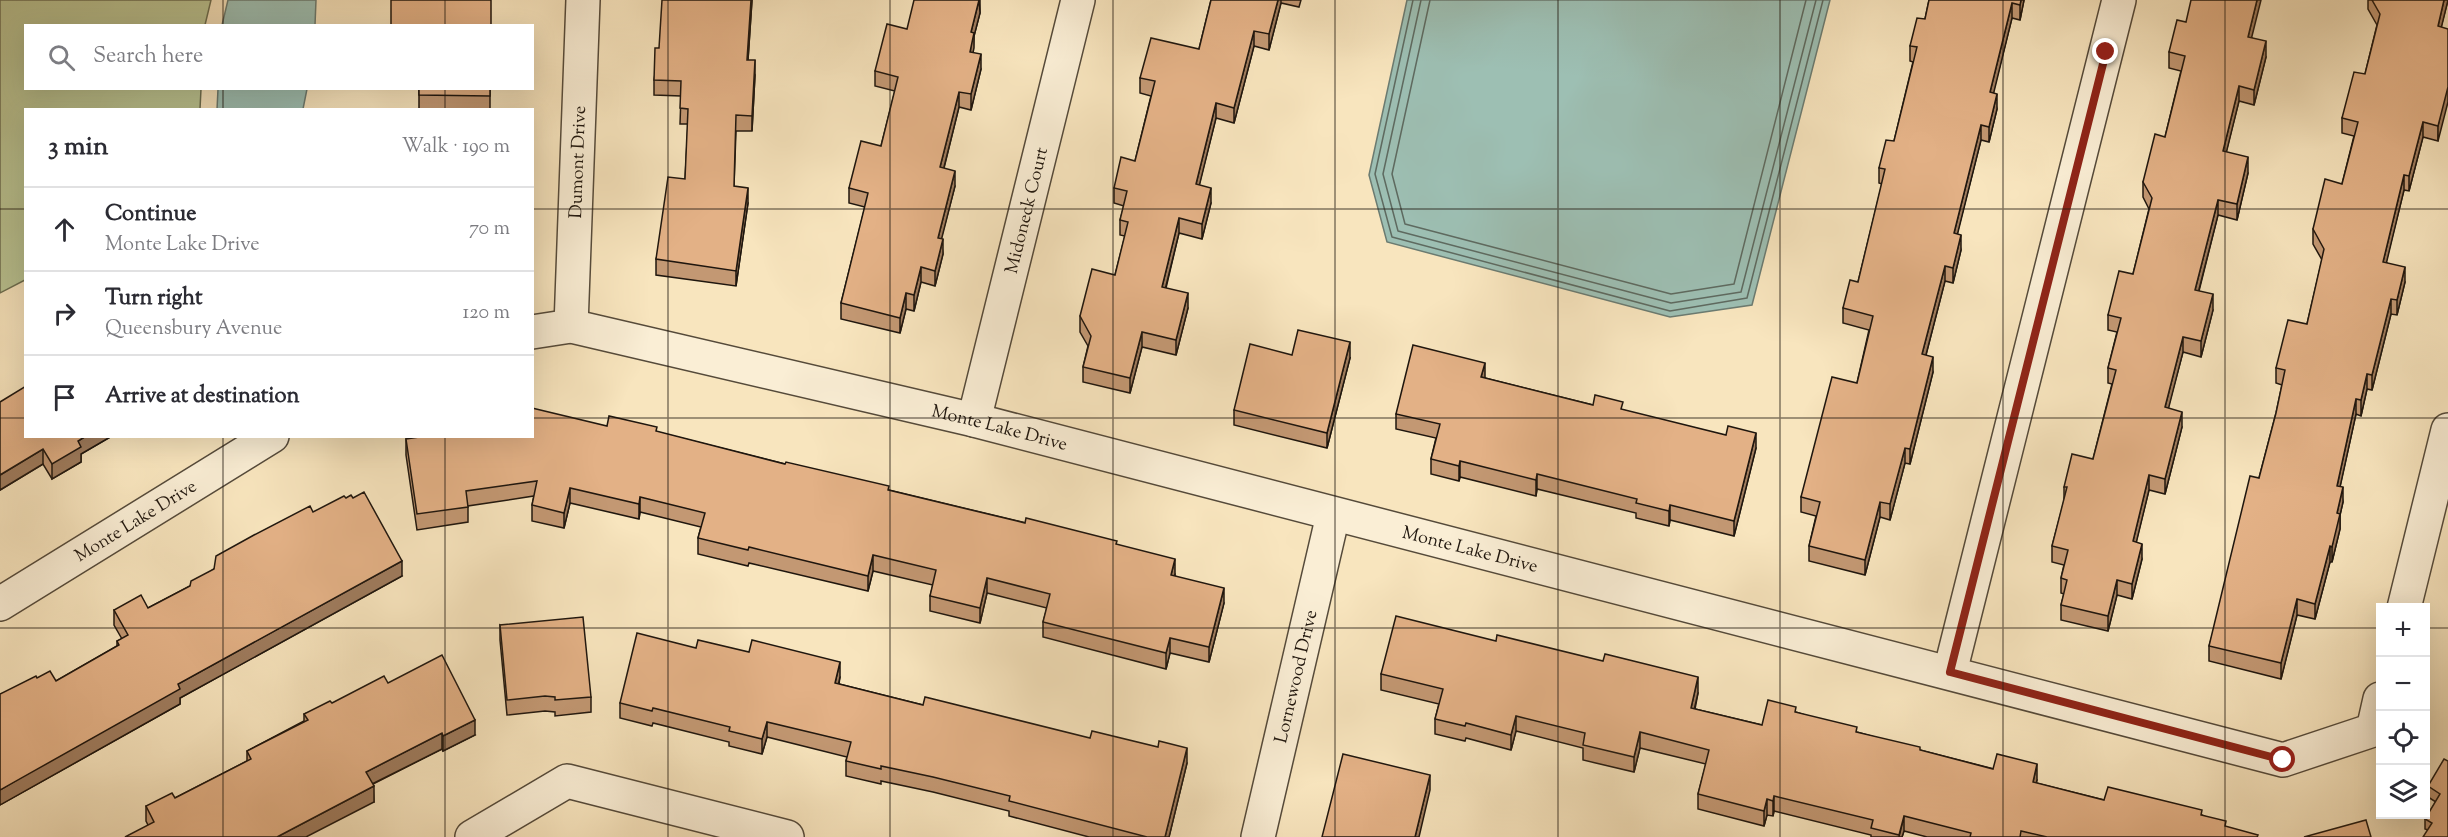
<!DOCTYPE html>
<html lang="en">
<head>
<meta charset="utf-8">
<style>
	:root { --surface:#fff; --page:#f2f2f3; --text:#2b2b33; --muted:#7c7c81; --line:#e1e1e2 }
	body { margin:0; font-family:"Sorts Mill Goudy",serif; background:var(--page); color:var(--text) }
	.controls { position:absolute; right:18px; bottom:18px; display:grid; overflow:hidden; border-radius:0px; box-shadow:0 6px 24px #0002 }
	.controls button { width:54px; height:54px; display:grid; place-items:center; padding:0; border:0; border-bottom:2px solid var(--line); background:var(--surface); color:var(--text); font:30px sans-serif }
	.stop { position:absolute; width:18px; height:18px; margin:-14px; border:4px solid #8f2418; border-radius:50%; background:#fff }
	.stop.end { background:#8f2418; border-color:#fff; box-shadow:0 2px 6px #0008 }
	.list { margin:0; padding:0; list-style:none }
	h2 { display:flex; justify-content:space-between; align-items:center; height:78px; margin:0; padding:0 24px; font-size:26px }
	h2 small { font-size:20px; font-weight:400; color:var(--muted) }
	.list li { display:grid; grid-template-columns:39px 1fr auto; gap:18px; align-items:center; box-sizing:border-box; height:84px; padding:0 24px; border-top:2px solid var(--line) }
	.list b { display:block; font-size:22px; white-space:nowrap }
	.list p { margin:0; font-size:20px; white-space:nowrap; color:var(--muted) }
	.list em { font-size:20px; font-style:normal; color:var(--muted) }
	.icon { flex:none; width:33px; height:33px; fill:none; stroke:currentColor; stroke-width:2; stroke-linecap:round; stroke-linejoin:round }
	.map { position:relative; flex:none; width:2448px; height:837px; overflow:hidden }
	.search { position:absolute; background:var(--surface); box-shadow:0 6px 24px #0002; left:24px; top:24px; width:510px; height:66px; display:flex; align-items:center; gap:15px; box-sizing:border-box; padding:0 21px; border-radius:0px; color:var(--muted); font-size:22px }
	.panel { position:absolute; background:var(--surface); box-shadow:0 6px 24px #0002; left:24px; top:108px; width:510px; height:330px; border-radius:0px }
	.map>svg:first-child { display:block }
	.green { fill:#bac594; stroke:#6c6e51; stroke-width:1.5 }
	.water { fill:#9dbfb3; stroke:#6b7b71; stroke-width:1.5 }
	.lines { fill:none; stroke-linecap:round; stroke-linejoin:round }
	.shore { stroke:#5e6a60; stroke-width:1.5 }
	.minor-casing { stroke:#554a3a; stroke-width:36 }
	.minor { stroke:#faeed5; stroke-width:33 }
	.wall { fill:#c39873; stroke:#1f160e; stroke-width:1.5 }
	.shaded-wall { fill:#9f7c5e; stroke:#1f160e; stroke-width:1.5 }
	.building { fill:#e3b186; stroke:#1f160e; stroke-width:1.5 }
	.route { stroke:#8f2418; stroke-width:8 }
	.grid { fill:none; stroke:#1f160e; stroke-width:1.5; stroke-opacity:0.55 }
	.labels { text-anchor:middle; stroke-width:5; stroke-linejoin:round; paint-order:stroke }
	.street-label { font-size:18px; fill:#1f160e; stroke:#faeed5 }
</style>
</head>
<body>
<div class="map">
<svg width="2448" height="837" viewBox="0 0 2448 837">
	<rect width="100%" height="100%" fill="#f8e5be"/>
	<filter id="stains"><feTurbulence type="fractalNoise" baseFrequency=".00333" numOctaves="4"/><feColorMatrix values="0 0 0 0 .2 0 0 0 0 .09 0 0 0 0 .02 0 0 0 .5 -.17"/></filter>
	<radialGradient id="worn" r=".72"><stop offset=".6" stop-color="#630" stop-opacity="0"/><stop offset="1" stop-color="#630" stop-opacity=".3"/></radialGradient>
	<path class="green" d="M0 0H211L205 25 26 26V88L201 89 200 109 26 110 25 280 0 293Z"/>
	<g class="water">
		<path d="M228 0H316L315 25H222Z"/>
		<path d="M1407 0H1830L1752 305 1670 317 1387 242 1369 175Z"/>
		<path d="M218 89V88L307 89 303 109 217 110Z"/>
	</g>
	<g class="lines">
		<g class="shore">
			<path d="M1413 0 1375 174 1392 237 1670 311 1747 298 1823 0"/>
			<path d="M1421 0 1383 174 1398 231 1671 303 1741 292 1816 0"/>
			<path d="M1430 0 1392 174 1405 224 1671 294 1734 284 1806 0"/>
		</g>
		<defs>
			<g id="minor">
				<path id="s1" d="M571 326 583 0"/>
				<path id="s2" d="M532 332 571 326 974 420 2283 760 2373 730 2380 699"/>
				<path id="s3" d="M974 420 1078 0"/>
				<path id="s4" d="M0 604 272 436"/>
				<path d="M2404 608 2448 430"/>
				<path d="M1950 672 2119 0"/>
				<path d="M472 837 567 781 787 837"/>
				<path id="s5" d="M1258 837 1333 515"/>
			</g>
		</defs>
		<use href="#minor" class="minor-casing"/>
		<use href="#minor" class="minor"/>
	</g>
	<g class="wall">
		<path d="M752 0 748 60 755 75 752 131H736L734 186 748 203 736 286 656 275V259L685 179 688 124H680L681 96 654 95V80L659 48Z"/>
		<path d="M980 0V13L974 36 973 52 981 69 971 110 959 107 944 168 955 186 941 239 943 254 935 286 921 282 914 311 906 309 900 333 841 319V303L865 207 849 203V188L881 146 895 91 875 86V71L907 29Z"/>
		<path d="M1211 0H1301L1299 7 1281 3 1269 50 1254 46 1234 123 1216 118 1199 185 1211 203 1202 239 1179 233 1166 288 1188 308 1176 355 1142 347 1130 393 1083 382V367L1088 346 1080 332V316L1115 275 1125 236 1120 235V220L1124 206 1114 203V188L1135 161 1151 96 1140 93V78L1199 49Z"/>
		<path d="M1929 0H2024L2020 20 2012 18 1993 93 1997 109 1989 142 1981 140 1957 234 1961 250 1953 283 1945 281 1926 355 1933 372 1910 464 1905 463 1890 520 1880 517 1865 575 1809 561V546L1816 516 1801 512V497L1857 383 1869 330 1843 323V308L1858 282 1882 184 1879 183V168L1894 141 1913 62 1910 61V46L1925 19Z"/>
		<path d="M2368 0H2448L2441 27 2438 141 2423 137 2409 191 2404 190 2386 262 2405 282 2397 315 2391 314 2372 390 2367 389 2361 416 2356 414 2340 486 2343 502 2340 515V529L2332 562H2330L2315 619 2297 615 2281 679 2209 661V646L2259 478 2276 413 2282 385 2276 383V368L2307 324 2322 260 2313 244V229L2342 184 2354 136 2342 133V118L2365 74 2377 25 2368 9Z"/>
		<path d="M2186 22 2252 38 2266 57 2254 105 2239 101 2226 152 2248 173 2237 220 2218 215 2199 291 2213 310 2201 357 2183 352 2168 408 2182 427 2165 494 2149 490 2136 542 2142 559 2132 599 2117 595 2108 631 2061 620V605L2064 594 2061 593V578L2064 565 2052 562V546L2064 501V487L2093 459 2112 384 2108 383V368L2117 332 2108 330V315L2133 274 2149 209 2143 197V182L2165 137 2181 71 2169 68V52Z"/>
		<rect x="419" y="88" width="71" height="22"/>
		<path d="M1350 358 1327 448 1234 425V410Z"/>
		<path d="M1485 378 1593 405 1623 410 1756 448 1734 536 1670 520 1669 526 1636 518V513L1537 489 1536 496 1460 477 1459 481 1431 474V459L1436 438 1396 429V414Z"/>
		<path d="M0 402 26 436H112L81 454V462L52 479 43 464 0 490Z"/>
		<path d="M607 426 657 432 889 490 1117 545 1175 574V576L1224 603 1209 662 1170 653 1166 669 1043 637V622L1047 608 987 593 980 623 930 611V596L933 585 873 571 868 591 749 563 748 566 698 554V538L701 527 640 512 639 519 570 503 564 528 532 521V505L534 496 468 506V522L417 530 406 455V439Z"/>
		<path d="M313 512 402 576 180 698V704L0 805V694L56 681 117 646V641L122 639 114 625V610L148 608 190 586 214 569Z"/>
		<path d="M500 625 591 697V712L555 716V712L545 711 507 715 500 640Z"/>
		<path d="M696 648 749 652 840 677 839 684 923 705 1187 763 1169 837H1089L1009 816V811L933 792 881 781V784L846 776V761L847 757 767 737 762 754 729 746V742L653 723 652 726 620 718V703Z"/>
		<path d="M1381 674 1698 693 1695 709 1762 725 1796 712 1857 732 1920 750 2037 780 2036 783 2104 800 2202 815 2226 827 2258 837H1927L1904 831 1902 837H1871V835L1774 811 1773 816 1767 815 1764 826 1698 809V794L1706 764 1640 748 1634 772 1583 760V748L1516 731 1511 750 1466 738 1465 741 1435 734V719L1439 704 1381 690Z"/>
		<path d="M388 683 475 735 443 751 442 749 373 784 374 802 148 825 146 821V806L175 798 247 761V751L304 721V714Z"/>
		<path d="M2448 761V837L2425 829V819L2436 802 2428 797V786Z"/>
	</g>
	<g class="shaded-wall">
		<path d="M751 0H752L747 75V60Z"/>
		<path d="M979 0 980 13 974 36V48L970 67 971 32Z"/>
		<path d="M1278 0H1281V3L1269 50V34Z"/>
		<path d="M2021 0H2024L2020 20V5Z"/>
		<path d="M2257 0H2261L2248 52V37Z"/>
		<path d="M2444 0H2448L2438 41V26Z"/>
		<path d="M2012 3V18L1990 108V92Z"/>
		<path d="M1254 31V46L1234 123V108Z"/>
		<path d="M2266 41V57L2254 105V90Z"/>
		<path d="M981 54V69L971 110V94Z"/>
		<path d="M755 60V75L752 131V116Z"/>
		<path d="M2448 80V102L2438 141V126Z"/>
		<path d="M2239 86V101L2223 166V151Z"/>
		<path d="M959 92V107L940 183V167Z"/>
		<path d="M1997 94V109L1989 142V127Z"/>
		<path d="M1216 103V118L1196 199V184Z"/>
		<path d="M2423 122V137L2409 191V176Z"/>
		<path d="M1981 125V140L1954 248V233Z"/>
		<path d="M2248 157V173L2237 220V204Z"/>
		<path d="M955 171V186L938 253V238Z"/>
		<path d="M2404 175V190L2383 277V262Z"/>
		<path d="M748 188V203L736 286V271Z"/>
		<path d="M1211 188V203L1202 239V224Z"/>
		<path d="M2218 200V215L2195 305V290Z"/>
		<path d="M1179 218V233L1162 302V287Z"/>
		<path d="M1961 235V250L1953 283V268Z"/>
		<path d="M943 239V254L935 286V271Z"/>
		<path d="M1945 266V281L1922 370V354Z"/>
		<path d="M921 267V282L914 311V295Z"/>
		<path d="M2405 267V282L2397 315V300Z"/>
		<path d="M906 293V309L900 333V318Z"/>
		<path d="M1188 293V308L1176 355V340Z"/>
		<path d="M2213 294V310L2201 357V341Z"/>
		<path d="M2391 299V314L2372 390V375Z"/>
		<path d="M1142 332V347L1130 393V378Z"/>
		<path d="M2183 337V352L2165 422V407Z"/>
		<path d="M1350 342V358L1327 448V433Z"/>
		<path d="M1933 357V372L1910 464V449Z"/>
		<path d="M1485 363V378L1481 377Z"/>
		<path d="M2367 374V389L2361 416V400Z"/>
		<path d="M2356 399V414L2337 501V486Z"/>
		<path d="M2182 412V427L2165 494V479Z"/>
		<path d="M1756 433V448L1734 536V521Z"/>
		<path d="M86 436H112L81 454V462L52 479V464L78 441Z"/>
		<path d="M1905 448V463L1890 520V504Z"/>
		<path d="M43 449V464L0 490V475Z"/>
		<path d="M1460 461V477L1459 481V466Z"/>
		<path d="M1537 474V489L1536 496V480Z"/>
		<path d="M2149 475V490L2133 556V541Z"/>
		<path d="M2343 487V502L2340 515V529L2332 562V547L2337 513Z"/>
		<path d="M570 488V503L564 528V513Z"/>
		<path d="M640 497V512L639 519V504Z"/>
		<path d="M1880 502V517L1865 575V560Z"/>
		<path d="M1670 505V520L1669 526V511Z"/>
		<path d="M2142 544V559L2132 599V584Z"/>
		<path d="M2330 546V562L2315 619V604Z"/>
		<path d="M873 555V571L868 591V576Z"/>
		<path d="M1175 559V574L1171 590V575Z"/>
		<path d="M402 561V576L180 698V704L0 805V790L178 684Z"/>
		<path d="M987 578V593L980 623V608Z"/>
		<path d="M2117 580V595L2108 631V616Z"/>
		<path d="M1224 588V603L1209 662V647Z"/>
		<path d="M2297 599V615L2281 679V663Z"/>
		<path d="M1170 638V653L1166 669V653Z"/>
		<path d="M840 662V677L835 699V683Z"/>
		<path d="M1698 677V693L1691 723V708Z"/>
		<path d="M1516 716V731L1511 750V735Z"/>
		<path d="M475 720V735L443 751V736Z"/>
		<path d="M767 722V737L762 754V739Z"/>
		<path d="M1640 732V748L1634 772V757Z"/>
		<path d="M442 733V749L366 787V772Z"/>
		<path d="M1187 748V763L1169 837H1165Z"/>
		<path d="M2037 764V780L2033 797V782Z"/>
		<path d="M1430 775V790L1419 837H1415Z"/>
		<path d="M374 786V802L306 837H277Z"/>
		<path d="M1774 796V811L1773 816V801Z"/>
		<path d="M1767 799V815L1764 826V811Z"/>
		<path d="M1904 816V831L1902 837H1899Z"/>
	</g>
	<g class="building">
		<rect x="391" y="0" width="100" height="26"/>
		<path d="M662 0H751L747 60H755L752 116 736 115 734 186 748 188 736 271 656 259 668 177 685 179 688 109 680 108 681 81 654 80 655 48H659Z"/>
		<path d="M914 0H979L971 32 974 33 970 52 981 54 971 94 959 92 940 167 955 171 938 238 943 239 935 271 921 267 914 295 906 293 900 318 841 303 868 193 849 188 861 141 881 146 898 77 875 71 887 24 907 29Z"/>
		<path d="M1211 0H1278L1269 34 1254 31 1234 108 1216 103 1196 184 1211 188 1202 224 1179 218 1162 287 1188 293 1176 340 1142 332 1130 378 1083 367 1091 336 1080 316 1092 269 1115 275 1128 222 1120 220 1127 191 1114 188 1121 157 1135 161 1155 81 1140 78 1151 38 1199 49Z"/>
		<path d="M1929 0H2021L2020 5 2012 3 1990 92 1997 94 1989 127 1981 125 1954 233 1961 235 1953 268 1945 266 1922 354 1933 357 1910 449 1905 448 1890 504 1880 502 1865 560 1809 546 1820 502 1801 497 1832 377 1857 383 1873 316 1843 308 1850 280 1858 282 1885 169 1879 168 1886 140 1894 141 1917 47 1910 46 1917 18 1925 19Z"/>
		<path d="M2191 0H2257L2248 37 2266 41 2254 90 2239 86 2223 151 2248 157 2237 204 2218 200 2195 290 2213 294 2201 341 2183 337 2165 407 2182 412 2165 479 2149 475 2133 541 2142 544 2132 584 2117 580 2108 616 2061 605 2067 580 2061 578 2068 550 2052 546 2067 487H2064L2072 454 2093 459 2116 370 2108 368 2121 318 2108 315 2119 271 2133 274 2152 198 2143 182 2155 134 2165 137 2185 56 2169 52 2177 20 2186 22Z"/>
		<path d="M2372 0H2444L2438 26 2448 29V87L2438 126 2423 122 2409 176 2404 175 2383 262 2405 267 2397 300 2391 299 2372 375 2367 374 2361 400 2356 399 2337 486 2343 487 2337 513 2340 514 2332 547 2330 546 2315 604 2297 599 2281 663 2209 646 2250 476 2259 478 2276 413 2285 370 2276 368 2288 320 2307 324 2324 249 2313 229 2325 179 2342 184 2358 122 2342 118 2354 72 2365 74 2380 14Z"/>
		<path d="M419 88H490V96L419 95Z"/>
		<path d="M1298 330 1350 342 1327 433 1234 410 1250 344 1292 355Z"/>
		<path d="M1413 345 1485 363 1481 377 1593 405 1595 395 1623 402 1621 409 1726 435 1728 426 1756 433 1734 521 1670 505 1669 511 1636 503 1637 499 1537 474 1536 480 1460 461 1459 466 1431 459 1440 424 1396 414Z"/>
		<path d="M26 386V436H86L78 441 81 447 52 464 43 449 0 475V402Z"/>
		<path d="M532 408 607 426 609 416 657 427 656 431 785 464 786 462 889 486 888 490 1025 523 1026 518 1117 541 1116 544 1175 559 1171 575 1224 588 1209 647 1170 638 1166 653 1043 622 1050 594 987 578 980 608 930 596 936 570 873 555 868 576 749 547 748 550 698 538 705 513 640 497 639 504 570 488 564 513 532 505 537 481 466 491 468 507 417 514 406 439 426 436H532Z"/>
		<path d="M364 492 402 561 178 684 180 689 0 790V694L36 676 37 678 50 671 56 681 119 645 117 641 128 635 114 610 141 595 148 608 190 586 191 581 214 569 216 556 254 535 310 506 313 512 344 496 346 498 351 495 353 498Z"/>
		<path d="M1396 616 1496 641 1497 635 1603 661 1605 654 1698 677 1691 708 1762 725 1768 700 1796 707 1795 712 1857 727 1856 732 1920 747V750L1993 769 1997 754 2037 764 2033 782 2104 800 2108 787 2202 810 2201 815 2226 821 2225 826 2258 835 2257 837H2047L2021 831 2020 837H1970L1971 833 1904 816 1899 835 1871 828 1873 820 1774 796 1773 801 1767 799 1764 811 1698 794 1709 750 1640 732 1634 757 1583 745 1585 733 1516 716 1511 735 1466 723 1465 726 1435 719 1443 689 1381 674Z"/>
		<path d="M583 617 591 697 555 700V697L545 696 507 700 500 625Z"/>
		<path d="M637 633 696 648 698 640 749 652 752 640 840 662 835 683 923 705 925 697 1090 738 1092 731 1158 747 1159 741 1187 748 1165 837H1147L1009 801 1010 796 933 777 881 766V769L846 761 851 742 767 722 762 739 729 731 730 727 653 708 652 711 620 703Z"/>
		<path d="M442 655 475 720 443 736 442 733 366 772 374 786 277 837H125L154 822 146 806 172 793 175 798 251 759 247 751 308 720 304 714 330 701 332 703 384 676 388 683Z"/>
		<path d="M1343 754 1430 775 1415 837H1322Z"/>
		<path d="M2444 759 2448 761V837H2423L2432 823 2425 819 2440 794 2428 786Z"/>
		<path d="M2366 820 2371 837H2304Z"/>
	</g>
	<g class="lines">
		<path class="route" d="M2106 52 1950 672 2283 760"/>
	</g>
	<path class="grid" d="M223 0V26M445 0V26M668 0V837M890 0V837M1113 0V837M1335 0V837M1558 0V837M1780 0V837M2003 0V837M2225 0V837M223 88V110M445 88V110M0 209H26M532 209H2448M0 418H26M532 418H2448M223 436V837M445 436V837M0 628H2380M2426 628H2448"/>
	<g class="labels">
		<g class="street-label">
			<text dy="6" stroke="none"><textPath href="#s1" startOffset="164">Dumont Drive</textPath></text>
			<text dy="6" stroke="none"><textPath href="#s3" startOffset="216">Midoneck Court</textPath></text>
			<text dy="6" stroke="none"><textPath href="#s2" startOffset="480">Monte Lake Drive</textPath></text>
			<text dy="6" stroke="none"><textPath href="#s4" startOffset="159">Monte Lake Drive</textPath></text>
			<text dy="6" stroke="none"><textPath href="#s2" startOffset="966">Monte Lake Drive</textPath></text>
			<text dy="6" stroke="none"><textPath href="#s5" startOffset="165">Lornewood Drive</textPath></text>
		</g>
	</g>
	<rect width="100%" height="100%" filter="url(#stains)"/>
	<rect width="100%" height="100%" fill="url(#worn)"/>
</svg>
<div class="controls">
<button>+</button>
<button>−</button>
<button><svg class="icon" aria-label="locate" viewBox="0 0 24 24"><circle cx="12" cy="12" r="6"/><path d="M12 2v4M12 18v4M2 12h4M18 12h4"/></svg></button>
<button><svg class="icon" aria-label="layers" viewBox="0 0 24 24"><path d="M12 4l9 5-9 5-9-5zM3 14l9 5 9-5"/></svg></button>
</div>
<div class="stop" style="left:2283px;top:760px"></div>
<div class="stop end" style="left:2106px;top:52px"></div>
<div class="search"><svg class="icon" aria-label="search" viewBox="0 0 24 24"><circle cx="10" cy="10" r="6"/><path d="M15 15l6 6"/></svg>Search here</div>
<section class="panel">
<h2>3 min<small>Walk · 190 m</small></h2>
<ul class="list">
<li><svg class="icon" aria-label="ahead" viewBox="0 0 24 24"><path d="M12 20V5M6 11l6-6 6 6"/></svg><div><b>Continue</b><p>Monte Lake Drive</p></div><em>70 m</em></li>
<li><svg class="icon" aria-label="right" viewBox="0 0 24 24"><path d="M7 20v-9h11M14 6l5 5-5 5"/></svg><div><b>Turn right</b><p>Queensbury Avenue</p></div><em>120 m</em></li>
<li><svg class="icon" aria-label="arrive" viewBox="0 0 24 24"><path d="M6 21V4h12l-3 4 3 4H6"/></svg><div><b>Arrive at destination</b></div></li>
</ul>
</section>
</div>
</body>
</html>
